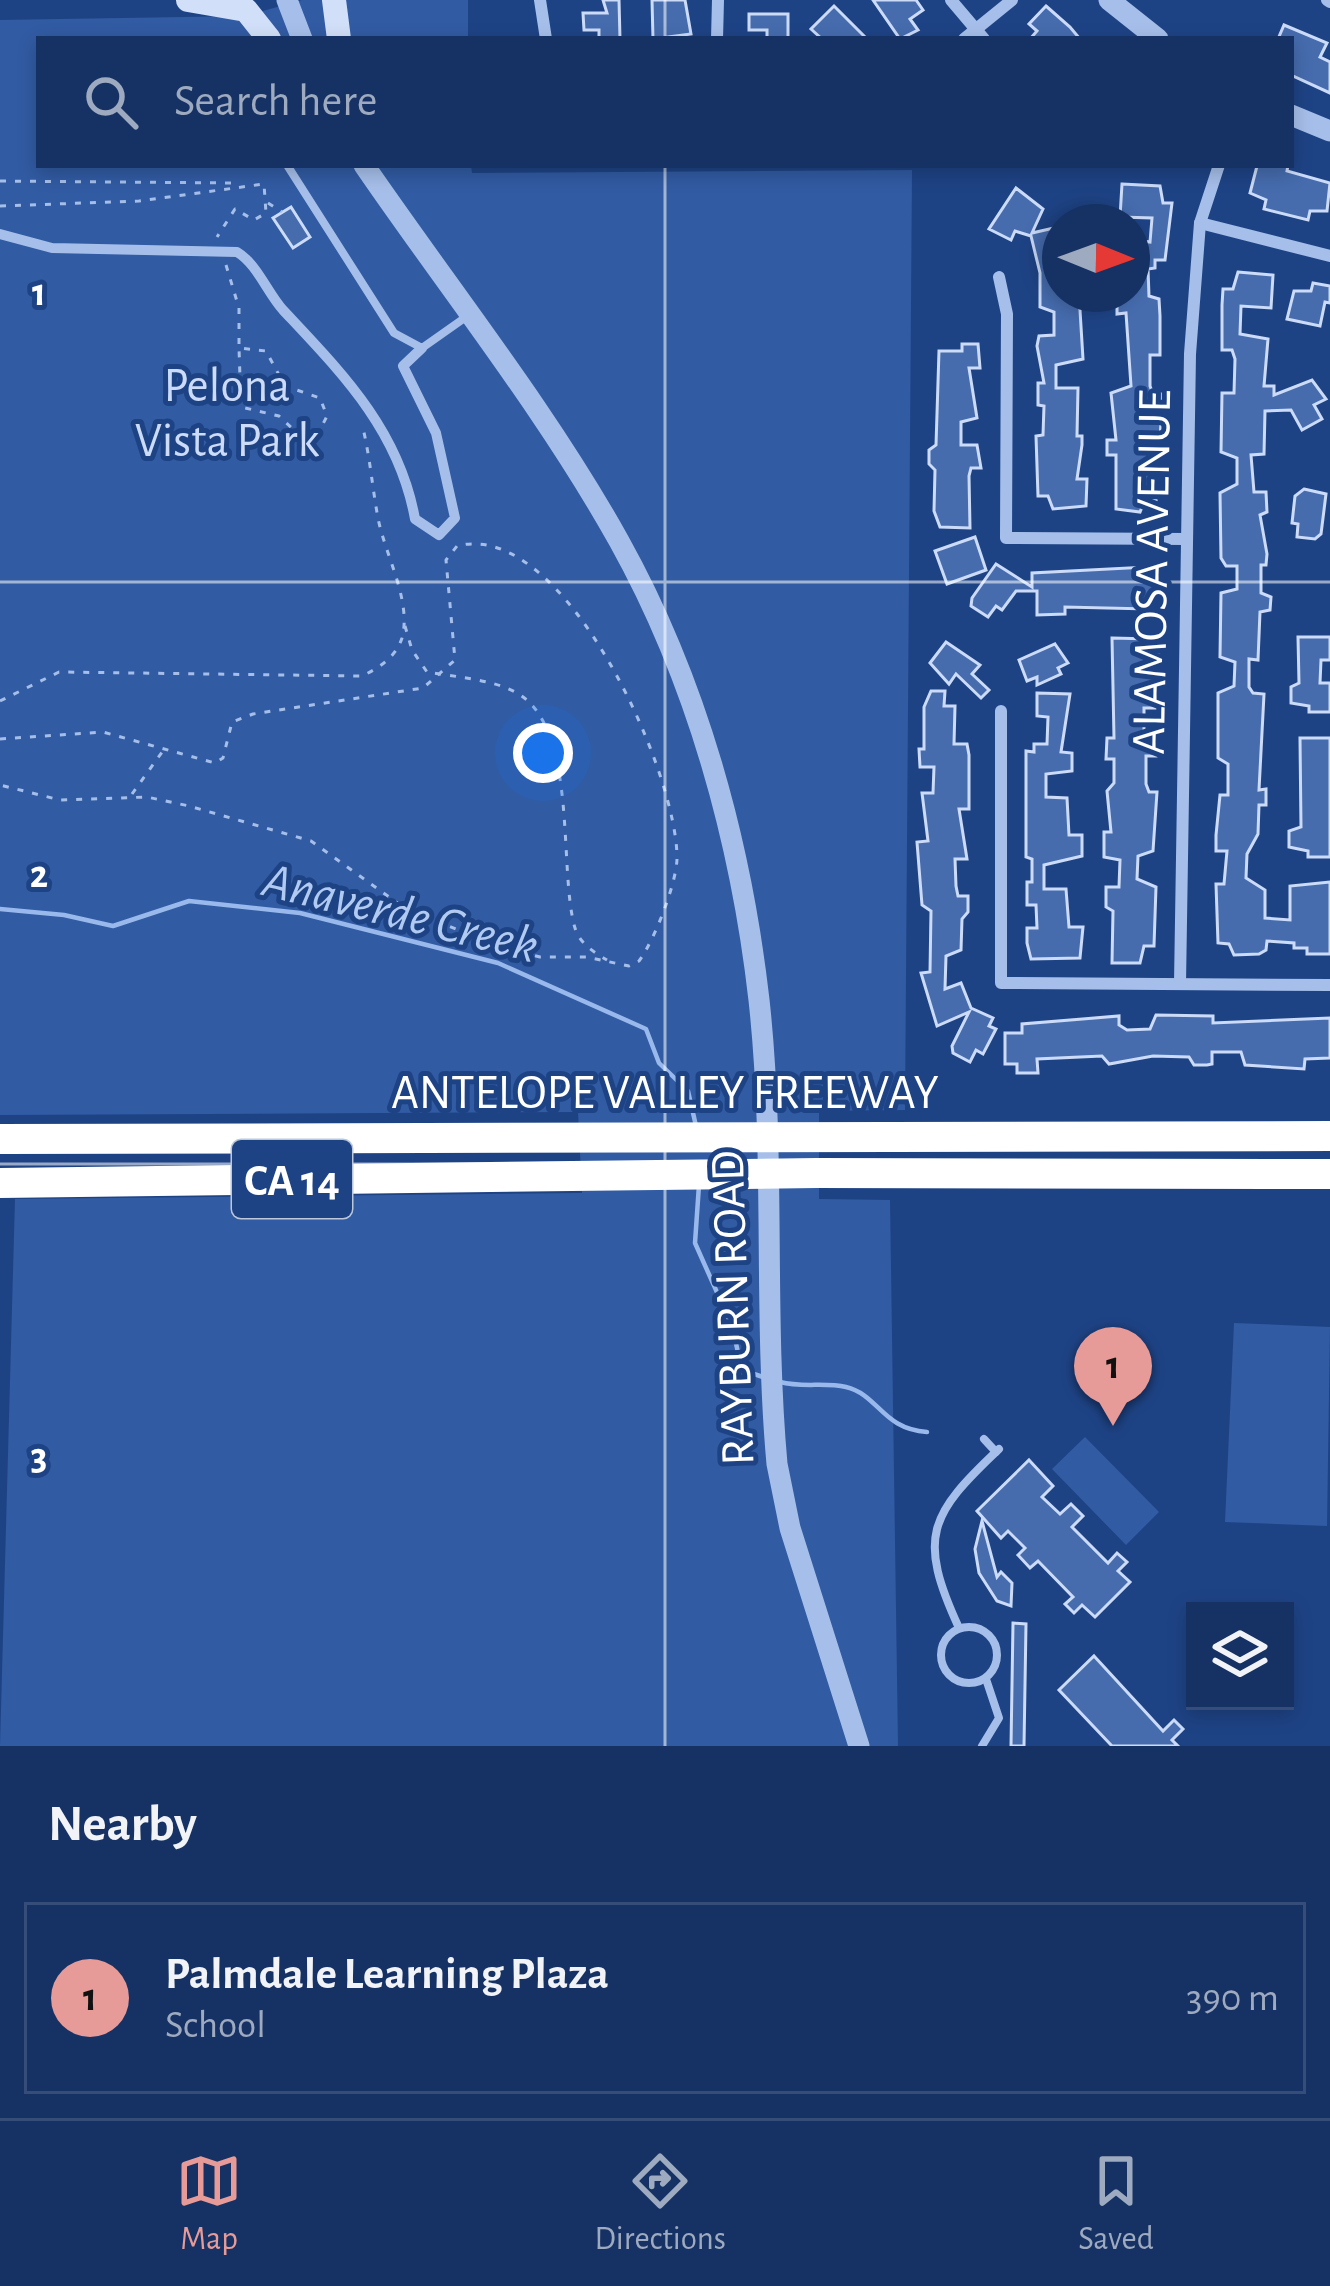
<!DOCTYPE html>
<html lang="en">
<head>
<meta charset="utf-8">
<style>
	:root { --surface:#163264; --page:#1f3a6a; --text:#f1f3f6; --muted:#9eaabf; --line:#354d78; --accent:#e69b98 }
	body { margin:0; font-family:"Alegreya Sans",sans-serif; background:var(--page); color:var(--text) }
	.controls { position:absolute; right:36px; bottom:36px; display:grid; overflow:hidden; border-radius:0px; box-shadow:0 6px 18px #0003 }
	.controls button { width:108px; height:108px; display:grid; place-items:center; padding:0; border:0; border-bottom:3px solid var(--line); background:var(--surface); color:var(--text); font:60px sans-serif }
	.compass { position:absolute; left:1042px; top:204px; width:108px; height:108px; border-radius:50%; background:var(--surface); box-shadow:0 6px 18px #0003; rotate:91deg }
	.you { position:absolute; left:543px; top:753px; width:42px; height:42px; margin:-30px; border:9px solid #fff; border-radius:50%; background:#1a73e8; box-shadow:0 0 0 18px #1a73e833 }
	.badge { display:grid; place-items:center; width:78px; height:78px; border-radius:50%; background:var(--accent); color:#111; font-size:39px; font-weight:700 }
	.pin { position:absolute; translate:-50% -99px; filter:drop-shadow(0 3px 6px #0008) }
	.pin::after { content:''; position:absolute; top:63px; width:42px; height:36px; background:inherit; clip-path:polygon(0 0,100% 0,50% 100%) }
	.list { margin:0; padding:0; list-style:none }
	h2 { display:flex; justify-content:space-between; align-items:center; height:156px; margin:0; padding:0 48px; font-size:51px }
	h2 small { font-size:39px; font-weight:400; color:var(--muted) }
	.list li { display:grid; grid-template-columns:78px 1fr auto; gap:36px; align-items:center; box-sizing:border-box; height:192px; margin:0 24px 24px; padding:0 24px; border:3px solid var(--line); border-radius:0px }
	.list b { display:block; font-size:45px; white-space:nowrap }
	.list p { margin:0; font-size:39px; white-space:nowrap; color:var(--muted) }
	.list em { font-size:39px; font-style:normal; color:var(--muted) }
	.icon { flex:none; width:66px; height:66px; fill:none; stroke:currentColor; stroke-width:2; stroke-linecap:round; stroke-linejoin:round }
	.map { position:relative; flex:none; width:1330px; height:1746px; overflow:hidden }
	.search { position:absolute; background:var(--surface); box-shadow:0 6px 18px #0003; left:36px; right:36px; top:36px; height:132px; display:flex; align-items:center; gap:30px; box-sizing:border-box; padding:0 42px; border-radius:0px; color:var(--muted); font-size:45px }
	.sheet { height:372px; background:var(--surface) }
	nav { display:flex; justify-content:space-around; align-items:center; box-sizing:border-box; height:168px; border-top:3px solid var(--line); background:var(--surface); font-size:33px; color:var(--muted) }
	nav a { display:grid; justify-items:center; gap:6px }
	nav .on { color:var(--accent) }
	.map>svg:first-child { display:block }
	.green { fill:#315ba3 }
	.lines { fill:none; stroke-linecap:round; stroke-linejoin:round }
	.stream { stroke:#99b9ec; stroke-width:4.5 }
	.building { fill:#466cae; stroke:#cbdbf8; stroke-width:3 }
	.path { stroke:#a6bfea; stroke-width:3; stroke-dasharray:6 9; stroke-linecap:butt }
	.service { stroke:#a6bfea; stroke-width:8 }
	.pedestrian { stroke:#a6bfea; stroke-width:10 }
	.minor { stroke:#a6bfea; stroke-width:12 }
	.tertiary { stroke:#a6bfea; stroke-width:21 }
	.secondary { stroke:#d1dff8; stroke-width:24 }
	.motorway { stroke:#fff; stroke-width:30 }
	.grid { fill:none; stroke:#fff; stroke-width:3; stroke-opacity:0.55 }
	.labels { text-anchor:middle; stroke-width:10; stroke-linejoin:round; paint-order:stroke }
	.shield { fill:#1e4385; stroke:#bcc7da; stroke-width:3 }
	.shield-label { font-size:45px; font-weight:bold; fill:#fff }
	.park-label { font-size:48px; fill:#cbdbf8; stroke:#1e4385 }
	.street-label { font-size:48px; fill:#fff; stroke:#1e4385 }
	.water-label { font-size:51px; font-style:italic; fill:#b1caf2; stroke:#1e4385 }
	.grid-label { font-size:39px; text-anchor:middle; font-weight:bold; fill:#fff; stroke:#1e4385; stroke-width:10; stroke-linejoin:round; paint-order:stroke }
</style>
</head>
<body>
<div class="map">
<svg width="1330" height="1746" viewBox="0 0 1330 1746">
	<rect width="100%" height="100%" fill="#1e4385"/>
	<g class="green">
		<path d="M302 0H468V39H39V165H471L472 173 912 170 905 1110 819 1111V1199L890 1200 898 1746H0L15 1199 582 1193 578 1112 0 1115V20L245 16Z"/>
		<path d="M1234 1323 1330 1327 1327 1526 1225 1522Z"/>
		<path d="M1085 1437 1159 1512 1126 1545 1052 1469Z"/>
	</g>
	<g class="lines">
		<g class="stream">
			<path d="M0 909 64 915 113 926 189 901 300 913 498 963 646 1029 659 1063 688 1091 696 1126"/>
			<path d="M699 1185 695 1243 732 1326 742 1370 763 1377"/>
			<path d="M780 1382C802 1388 825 1382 846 1387 879 1395 882 1429 927 1432"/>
		</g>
	</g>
	<g class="building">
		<path d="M603 0H619L620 39H599V30H584L583 13H607Z"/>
		<path d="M652 0H685L691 34 653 39Z"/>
		<path d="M873 0H916L923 10 910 19 918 30 900 39Z"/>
		<path d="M834 6 867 39H822L811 29Z"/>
		<path d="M1046 6 1070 27 1080 39H1030L1037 31 1029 24Z"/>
		<path d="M749 14H788V39H767V30H749Z"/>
		<path d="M1284 25 1327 43 1320 57 1330 62V93L1291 75V39H1278Z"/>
		<path d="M1270 165H1288L1287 171 1330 183 1327 211H1310L1308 220 1264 209 1266 200 1250 193 1257 166Z"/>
		<path d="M1122 184 1160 186 1163 203H1172L1165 260H1155V268L1148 269 1149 296 1159 299 1160 316V355H1150V386L1153 394H1162V409L1159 450H1149L1156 500H1145L1140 512 1116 509V455H1107V440H1116L1111 393 1131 386 1126 313 1117 314V294H1132V240L1150 242 1152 218 1120 217Z"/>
		<path d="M1016 188 1043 209 1032 233 1058 227 1060 232 1057 289 1079 294 1083 359 1056 365V388H1078L1077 436H1082V445L1077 479H1087L1086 506 1053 509 1048 496H1038L1036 436 1043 435 1044 406 1038 405V383H1044L1037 346 1039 336 1054 335V312L1040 307V273L1031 236 1015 231 1011 240 989 229Z"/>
		<path d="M291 207 310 237 293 248 273 218Z"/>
		<path d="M1238 272 1273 275 1271 308 1241 306 1240 334 1268 339 1264 386H1274V395L1312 380 1326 399 1314 405 1322 419 1302 430 1291 410 1265 411 1264 454 1251 455 1254 492H1266L1267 512 1260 515 1267 554 1266 565H1261V593L1271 597 1270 610 1260 612 1258 660 1249 659V687L1253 693 1264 694 1259 790 1266 789V805H1259L1258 834 1247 854 1246 878 1265 890V918L1290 920V886L1330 882V954H1307V948H1294V943L1267 941 1266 950 1259 954 1234 955 1229 944 1218 943 1216 884H1224L1227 851H1216V835L1220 795H1228V764L1218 758V693L1234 686 1235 662 1220 657 1221 593 1237 589V566H1226L1221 558 1220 493 1237 484V458L1221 452 1222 393H1234L1235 359 1232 350H1222V305L1223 289H1233Z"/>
		<path d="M1313 283 1330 286V303L1325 302 1320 326 1287 319 1294 291H1311Z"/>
		<path d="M962 344H978L980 368H969L977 418 961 422V445H977L981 468H971L969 476 970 528 940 527 934 511 935 470 929 464V450L936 445 939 351H962Z"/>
		<path d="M1304 489 1326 494 1321 534 1315 539 1297 537 1298 524 1292 523 1295 496Z"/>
		<path d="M975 537 986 570 947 584 935 551Z"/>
		<path d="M996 564 1032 587V573L1147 567 1146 580 1158 585V598L1148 599V609L1065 607V614L1037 615V591H1016L1002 610 996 606 988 617 971 606 972 598Z"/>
		<path d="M1298 637H1330V660H1321L1320 683H1330V712H1309V706L1291 703V687L1299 683Z"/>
		<path d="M1112 638 1151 639V647H1159L1156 708H1144V732H1155L1156 738V756H1146V784L1149 792H1157L1153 851 1138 856 1137 879 1156 887 1154 946H1144L1140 963H1112L1113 911 1106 907V887H1119L1120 860 1104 857V832H1111L1107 791 1114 783V759H1106L1107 738H1114Z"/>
		<path d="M946 642 980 665 972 674 989 690 981 698 956 674 949 684 930 663Z"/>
		<path d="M1055 644 1068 663 1058 668 1061 674 1037 685V677L1027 681 1019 660Z"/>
		<path d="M931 691H945L944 706H955L954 744H967L969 755V809H959L967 859H955L956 886 958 896H968V912L962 919 961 950 946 956 945 989 961 983 971 1008 993 1018 989 1026 996 1029 983 1054 976 1050 970 1062 953 1053 952 1046 969 1012 937 1026 921 973 930 972 931 911 922 905 917 842 928 841 922 793H933L934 767H920L919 749H924V707Z"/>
		<path d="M1037 693 1070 694 1061 752 1072 753V771L1046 774V797L1067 798 1069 835H1082V856L1044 865V889H1066L1069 927H1083L1080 958 1031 959 1027 943V928H1037L1036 905H1027V882H1032V859L1026 857V751L1034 752V744H1047L1048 717 1037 716Z"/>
		<path d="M1300 738H1330V857H1308V851L1289 847V831L1301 827Z"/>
		<path d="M1156 1015 1213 1016V1023L1330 1018V1058L1305 1059 1304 1069 1245 1065 1241 1052H1212V1064L1207 1065H1194L1189 1057 1153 1056 1109 1064 1102 1056 1037 1059 1038 1073H1017V1064H1005V1033H1022V1024L1119 1016V1025L1127 1030 1150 1029Z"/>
		<path d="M1029 1460 1053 1486 1042 1497 1060 1514 1071 1504 1083 1516 1072 1527 1108 1563 1117 1553 1127 1562 1118 1571 1130 1582 1095 1617 1082 1605 1074 1613 1065 1604 1073 1597 1038 1561 1030 1568 1018 1555 1025 1548 1008 1531 1001 1538 977 1511Z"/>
		<path d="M982 1521 997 1577 1001 1572 1012 1583 1011 1606 997 1601 979 1573 975 1549Z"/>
		<path d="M1013 1623 1026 1624 1024 1746H1011Z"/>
		<path d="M1094 1656 1163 1731 1174 1720 1183 1729 1172 1740 1178 1746H1112L1059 1690Z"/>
	</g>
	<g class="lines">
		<g class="path">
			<path d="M0 181 239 183"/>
			<path d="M268 203 282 212"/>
			<path d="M0 206 139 201 264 184 266 213 254 220 235 209 217 237"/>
			<path d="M226 265 239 308V348L266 351 285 386 320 398 327 416 320 430 296 432 279 416 241 407 239 348"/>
			<path d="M405 626 412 650 427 672C455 677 492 679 517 693 579 728 558 871 575 928 579 943 595 953 607 960"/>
			<path d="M0 701 59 672 362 676C379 668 396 657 402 638 412 601 385 555 378 518 372 486 370 456 362 424"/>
			<path d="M0 739 103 732 215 763 223 758 232 722 253 714 423 688 455 660 446 560 457 546C564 518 678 772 677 859 676 885 654 941 639 961L629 966 586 957H540L494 945 403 907 311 841 189 806 147 797 60 800 0 785"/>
			<path d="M132 794 165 748"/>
		</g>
		<g class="service">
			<path d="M287 165 394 333 422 348 466 317"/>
			<path d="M984 1439 996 1452"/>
			<circle cx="969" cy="1655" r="28"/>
			<path d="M959 1628C917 1537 929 1515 999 1449"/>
			<path d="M982 1746 999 1718 986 1679"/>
		</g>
		<path class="pedestrian" d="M0 234 52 248 237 252C257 264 267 292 283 310 342 373 399 430 415 519L439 535 455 518 436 433 403 366 422 348"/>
		<g class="minor">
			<path d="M540 0 546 39"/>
			<path d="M951 0 984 39"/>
			<path d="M1327 0 1330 2"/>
			<path d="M717 39 718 0"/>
			<path d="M964 39 1012 0"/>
			<path d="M1200 223 1330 256"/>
			<path d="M999 277 1007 314 1006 538 1186 539"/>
			<path d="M1001 711V983L1330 985"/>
			<path d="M1180 984 1190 354 1200 223 1219 165"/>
		</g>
		<g class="tertiary">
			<path d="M287 0 302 39"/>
			<path d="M1109 0 1158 39"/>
			<path d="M1291 115 1330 131"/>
			<path d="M364 165C449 289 546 410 619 541 697 681 741 842 759 1000 776 1154 763 1310 777 1464L790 1528 859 1746"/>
		</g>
		<g class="secondary">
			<path d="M188 0 246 10 269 39"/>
			<path d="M334 0 339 39"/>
		</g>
		<g class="motorway">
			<path d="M0 1139 1330 1136"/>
			<path d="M0 1183 817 1173 1330 1174"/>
		</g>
	</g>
	<path class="grid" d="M665 0V39M665 165V1746M0 582H1330M0 1164H1330"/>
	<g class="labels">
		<rect class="shield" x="232" y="1140" width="120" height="78" rx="9"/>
		<g class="shield-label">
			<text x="292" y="1195">CA 14</text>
		</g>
		<g class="park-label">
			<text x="227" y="401">Pelona<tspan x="227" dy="55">Vista Park</tspan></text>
		</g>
		<g class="street-label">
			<text transform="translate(1150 572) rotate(-89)" y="17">ALAMOSA AVENUE</text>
			<text x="665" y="1108">ANTELOPE VALLEY FREEWAY</text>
			<text transform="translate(731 1308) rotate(-92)" y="17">RAYBURN ROAD</text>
		</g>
		<g class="water-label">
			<text transform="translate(401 911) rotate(14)" y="18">Anaverde Creek</text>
		</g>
	</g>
	<g class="grid-label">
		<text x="39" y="305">1</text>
		<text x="39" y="887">2</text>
		<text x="39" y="1469">3</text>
	</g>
</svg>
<div class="controls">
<button><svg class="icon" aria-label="layers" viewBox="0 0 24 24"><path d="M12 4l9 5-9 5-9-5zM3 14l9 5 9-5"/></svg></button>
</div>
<svg class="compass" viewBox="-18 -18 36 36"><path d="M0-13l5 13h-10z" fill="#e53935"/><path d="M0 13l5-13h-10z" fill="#9eaabf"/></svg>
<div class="you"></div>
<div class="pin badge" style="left:1113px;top:1426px">1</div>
<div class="search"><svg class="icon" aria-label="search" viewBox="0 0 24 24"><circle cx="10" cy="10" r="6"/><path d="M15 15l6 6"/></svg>Search here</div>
</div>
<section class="sheet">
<h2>Nearby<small></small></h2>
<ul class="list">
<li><span class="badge">1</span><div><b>Palmdale Learning Plaza</b><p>School</p></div><em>390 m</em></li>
</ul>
</section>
<nav>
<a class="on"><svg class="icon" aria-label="map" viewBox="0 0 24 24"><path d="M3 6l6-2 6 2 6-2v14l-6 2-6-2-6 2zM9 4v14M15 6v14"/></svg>Map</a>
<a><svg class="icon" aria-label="directions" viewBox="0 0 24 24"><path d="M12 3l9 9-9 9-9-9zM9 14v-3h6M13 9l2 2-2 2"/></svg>Directions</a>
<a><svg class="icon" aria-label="saved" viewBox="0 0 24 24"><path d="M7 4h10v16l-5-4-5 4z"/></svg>Saved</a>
</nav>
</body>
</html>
